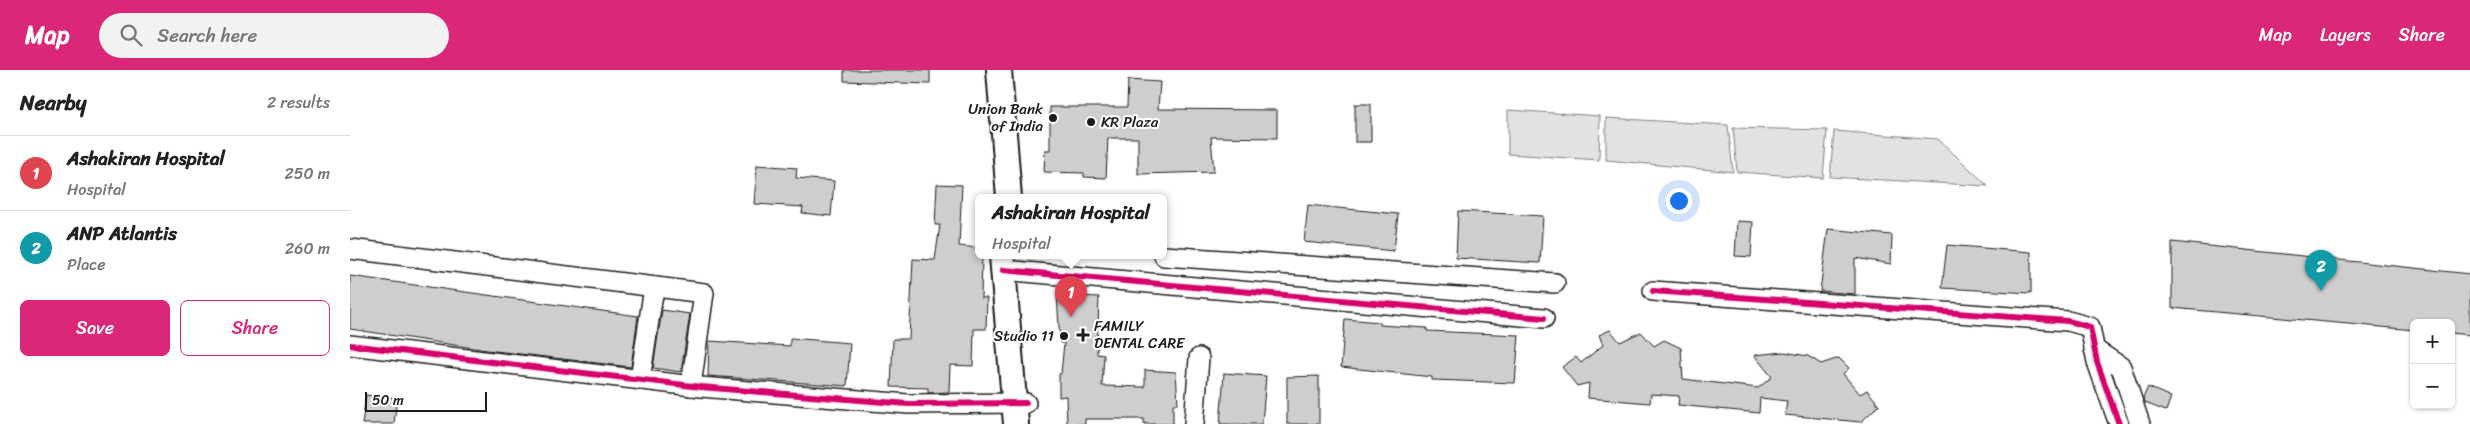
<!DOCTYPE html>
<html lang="en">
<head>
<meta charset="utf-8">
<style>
	:root { --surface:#fff; --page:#f2f2f2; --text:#222; --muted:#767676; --line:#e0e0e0; --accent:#db2777 }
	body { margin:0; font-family:Sriracha,sans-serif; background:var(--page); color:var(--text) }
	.controls { position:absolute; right:15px; bottom:15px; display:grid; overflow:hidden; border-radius:8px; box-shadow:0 1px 4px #0004 }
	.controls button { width:45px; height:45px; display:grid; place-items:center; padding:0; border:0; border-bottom:1px solid var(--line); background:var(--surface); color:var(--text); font:25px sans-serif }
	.scale { position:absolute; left:15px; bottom:12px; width:122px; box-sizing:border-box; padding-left:5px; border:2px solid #1c1c1c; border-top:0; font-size:14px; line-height:18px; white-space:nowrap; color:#1c1c1c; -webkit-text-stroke:4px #fff; paint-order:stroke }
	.you { position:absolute; left:1328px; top:130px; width:18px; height:18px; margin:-12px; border:4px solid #fff; border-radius:50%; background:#1a73e8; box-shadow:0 0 0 8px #1a73e833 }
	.badge { display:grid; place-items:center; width:32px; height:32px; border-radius:50%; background:var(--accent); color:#fff; font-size:16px; font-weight:700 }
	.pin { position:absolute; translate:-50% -41px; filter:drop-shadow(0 1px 2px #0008) }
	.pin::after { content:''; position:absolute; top:26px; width:18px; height:15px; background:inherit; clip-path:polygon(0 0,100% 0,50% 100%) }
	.popup { position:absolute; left:625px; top:124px; width:192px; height:65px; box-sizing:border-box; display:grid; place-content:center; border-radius:8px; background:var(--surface); filter:drop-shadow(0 1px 4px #0005); font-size:16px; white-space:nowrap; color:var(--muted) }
	.popup b { font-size:19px; color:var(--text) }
	.popup::after { content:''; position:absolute; left:50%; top:100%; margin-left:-10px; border:10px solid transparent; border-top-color:var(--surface) }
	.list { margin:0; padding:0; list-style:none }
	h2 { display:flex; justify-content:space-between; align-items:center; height:65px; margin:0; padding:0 20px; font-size:21px }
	h2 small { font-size:16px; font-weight:400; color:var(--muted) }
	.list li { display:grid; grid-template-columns:32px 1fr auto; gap:15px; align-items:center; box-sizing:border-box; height:75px; padding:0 20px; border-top:1px solid var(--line) }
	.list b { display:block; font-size:19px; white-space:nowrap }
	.list p { margin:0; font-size:16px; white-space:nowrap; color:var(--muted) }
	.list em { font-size:16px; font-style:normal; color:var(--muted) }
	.actions { display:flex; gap:10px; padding:15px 20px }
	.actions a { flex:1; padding:11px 0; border:1px solid var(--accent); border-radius:8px; text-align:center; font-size:18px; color:var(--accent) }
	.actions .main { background:var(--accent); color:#fff }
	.icon { flex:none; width:28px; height:28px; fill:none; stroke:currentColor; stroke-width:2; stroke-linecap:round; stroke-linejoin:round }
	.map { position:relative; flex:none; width:2120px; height:354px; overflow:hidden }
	header { display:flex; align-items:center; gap:30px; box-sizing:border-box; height:70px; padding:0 25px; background:var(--accent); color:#fff }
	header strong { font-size:24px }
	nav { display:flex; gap:28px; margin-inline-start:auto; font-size:18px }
	.search { width:350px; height:45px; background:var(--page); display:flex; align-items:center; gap:12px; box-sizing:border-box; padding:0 18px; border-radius:28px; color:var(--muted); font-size:19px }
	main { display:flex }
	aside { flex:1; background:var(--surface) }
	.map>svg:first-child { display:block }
	.green { fill:#e2e2e2; stroke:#7f7f7f }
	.building { fill:#cecece; stroke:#1c1c1c }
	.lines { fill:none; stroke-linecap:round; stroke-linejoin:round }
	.minor-casing { stroke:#1c1c1c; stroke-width:22 }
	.major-casing { stroke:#1c1c1c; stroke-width:28 }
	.minor { stroke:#fff; stroke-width:19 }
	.major { stroke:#fff; stroke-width:24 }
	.cycleway-casing { stroke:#fff; stroke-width:9 }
	.cycleway { stroke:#d6006c; stroke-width:6 }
	.poi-dot { fill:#1c1c1c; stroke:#fff; stroke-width:2 }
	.labels { text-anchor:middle; stroke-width:4; stroke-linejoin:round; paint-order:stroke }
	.poi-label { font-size:15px; fill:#1c1c1c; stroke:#fff; text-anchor:end }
</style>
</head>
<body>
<header>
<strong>Map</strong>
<div class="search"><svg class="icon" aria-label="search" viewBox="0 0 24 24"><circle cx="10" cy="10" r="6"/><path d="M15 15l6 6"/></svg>Search here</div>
<nav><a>Map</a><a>Layers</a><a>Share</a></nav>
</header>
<main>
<aside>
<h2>Nearby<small>2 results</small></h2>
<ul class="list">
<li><span class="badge" style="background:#e0444e">1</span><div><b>Ashakiran Hospital</b><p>Hospital</p></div><em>250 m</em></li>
<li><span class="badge" style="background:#0f9aa8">2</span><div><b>ANP Atlantis</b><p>Place</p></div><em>260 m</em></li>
</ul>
<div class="actions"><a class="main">Save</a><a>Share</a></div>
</aside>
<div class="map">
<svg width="2120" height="354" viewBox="0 0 2120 354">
	<rect width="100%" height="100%" fill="#fff"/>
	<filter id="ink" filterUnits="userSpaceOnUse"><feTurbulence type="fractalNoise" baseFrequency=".02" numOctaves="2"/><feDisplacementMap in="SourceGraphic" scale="10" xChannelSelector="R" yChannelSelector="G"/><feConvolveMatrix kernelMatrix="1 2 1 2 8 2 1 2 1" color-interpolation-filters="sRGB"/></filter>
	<g filter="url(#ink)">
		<g class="green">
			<path d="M1158 40 1250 46 1249 90 1158 84Z"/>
			<path d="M1256 48 1378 55 1383 102 1256 90Z"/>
			<path d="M1383 58 1477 60 1473 108 1387 102Z"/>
			<path d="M1484 61 1588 69 1638 116 1480 107Z"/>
		</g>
		<g class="building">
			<path d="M494 0H580V14L494 11Z"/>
			<path d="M778 10 810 12 808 39 927 40V68L861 67 864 102 788 104V68H758L756 108 734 107V103L694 102 695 80H700V37H777Z"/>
			<rect x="1005" y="34" width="16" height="38"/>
			<path d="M407 95 447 98 446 108 484 111 481 146 452 143 453 137 404 134Z"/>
			<path d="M587 114 612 115 609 176 628 178V186H632L631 228H637L636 259H624L623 296 600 295 599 322 578 323V318L541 317 543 269H559L563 189 585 190 590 155H585Z"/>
			<path d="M958 135 1048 144 1044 181 954 172Z"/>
			<path d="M1108 141 1193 146 1190 193 1106 188Z"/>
			<path d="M1387 151 1403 152 1401 187 1385 186Z"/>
			<path d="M1478 159 1542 165 1541 194 1505 188V224L1470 221Z"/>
			<path d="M1822 172 2120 204V265L2101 263V253H2064V260L1822 238Z"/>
			<path d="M1597 175 1681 182V223L1592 218Z"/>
			<path d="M0 206 288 246 281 297 137 280 0 259Z"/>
			<path d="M707 225 749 227 747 284 754 285 752 316 795 317V300L826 302 828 334H823V354H794V349H735V354H717L716 326 709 327V304H711L714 273H710Z"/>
			<path d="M312 240 340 244 331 302 303 298Z"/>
			<path d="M995 249 1030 252V255L1077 258V261L1169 265 1165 313 1082 310V307L991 297Z"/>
			<path d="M1260 260 1270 272 1291 262 1304 276 1314 270 1331 278 1333 309 1408 318 1422 307 1404 285 1434 282 1458 286 1471 294 1489 288 1499 298 1493 304 1510 324 1517 320 1529 335 1511 352 1435 345 1437 331 1410 328 1409 343 1328 335 1329 326 1301 324 1300 333 1238 328 1239 313 1227 316 1212 297 1226 287 1231 293 1253 275 1249 265Z"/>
			<path d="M440 268 500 273 497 316 358 306 359 271 440 276Z"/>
			<path d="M874 303 916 306 912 354H870Z"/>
			<path d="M969 306V354H937V307Z"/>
			<path d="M1798 317 1821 327 1816 341 1795 333 1793 328Z"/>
			<path d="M16 325 47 328 44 354H12Z"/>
		</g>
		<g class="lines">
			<defs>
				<g id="minor">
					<path d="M0 179 354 223 341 316"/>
					<path d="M814 186 1205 213"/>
					<path d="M653 200 1194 248"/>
					<path d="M1303 221 1718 251 1740 257 1747 292 1769 354"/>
					<path d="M0 275 351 317 558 334 676 333"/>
					<path d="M1744 279 1771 297 1790 354"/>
					<path d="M290 310 304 217"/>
					<path d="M844 354 849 288"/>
				</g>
				<g id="major">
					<path d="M649 0 659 128"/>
					<path d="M652 186 666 354"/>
				</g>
			</defs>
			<use href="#minor" class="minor-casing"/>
			<use href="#major" class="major-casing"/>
			<use href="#minor" class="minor"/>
			<use href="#major" class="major"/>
			<defs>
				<g id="cycleway">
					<path d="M653 200 1194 248"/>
					<path d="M1303 221 1718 251 1740 257 1747 292 1769 354"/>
					<path d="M0 275 351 317 558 334 676 333"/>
				</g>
			</defs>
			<use href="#cycleway" class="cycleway-casing"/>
			<use href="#cycleway" class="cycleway"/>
		</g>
	</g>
	<g class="poi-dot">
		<circle cx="703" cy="48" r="5"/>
		<circle cx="741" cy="52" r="5"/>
		<path d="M730.5 257.5h5v5h5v5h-5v5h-5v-5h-5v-5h5z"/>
		<circle cx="714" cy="266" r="5"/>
	</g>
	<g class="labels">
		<g class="poi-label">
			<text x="693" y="44">Union Bank<tspan x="693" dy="17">of India</tspan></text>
			<text x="751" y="57" text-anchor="start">KR Plaza</text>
			<text x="744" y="261" text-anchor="start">FAMILY<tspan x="744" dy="17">DENTAL CARE</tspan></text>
			<text x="704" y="271">Studio 11</text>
		</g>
	</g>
</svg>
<div class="controls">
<button>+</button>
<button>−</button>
</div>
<div class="scale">50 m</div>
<div class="you"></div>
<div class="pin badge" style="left:721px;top:247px;background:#e0444e">1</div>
<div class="popup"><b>Ashakiran Hospital</b>Hospital</div>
<div class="pin badge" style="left:1971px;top:221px;background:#0f9aa8">2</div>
</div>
</main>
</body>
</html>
